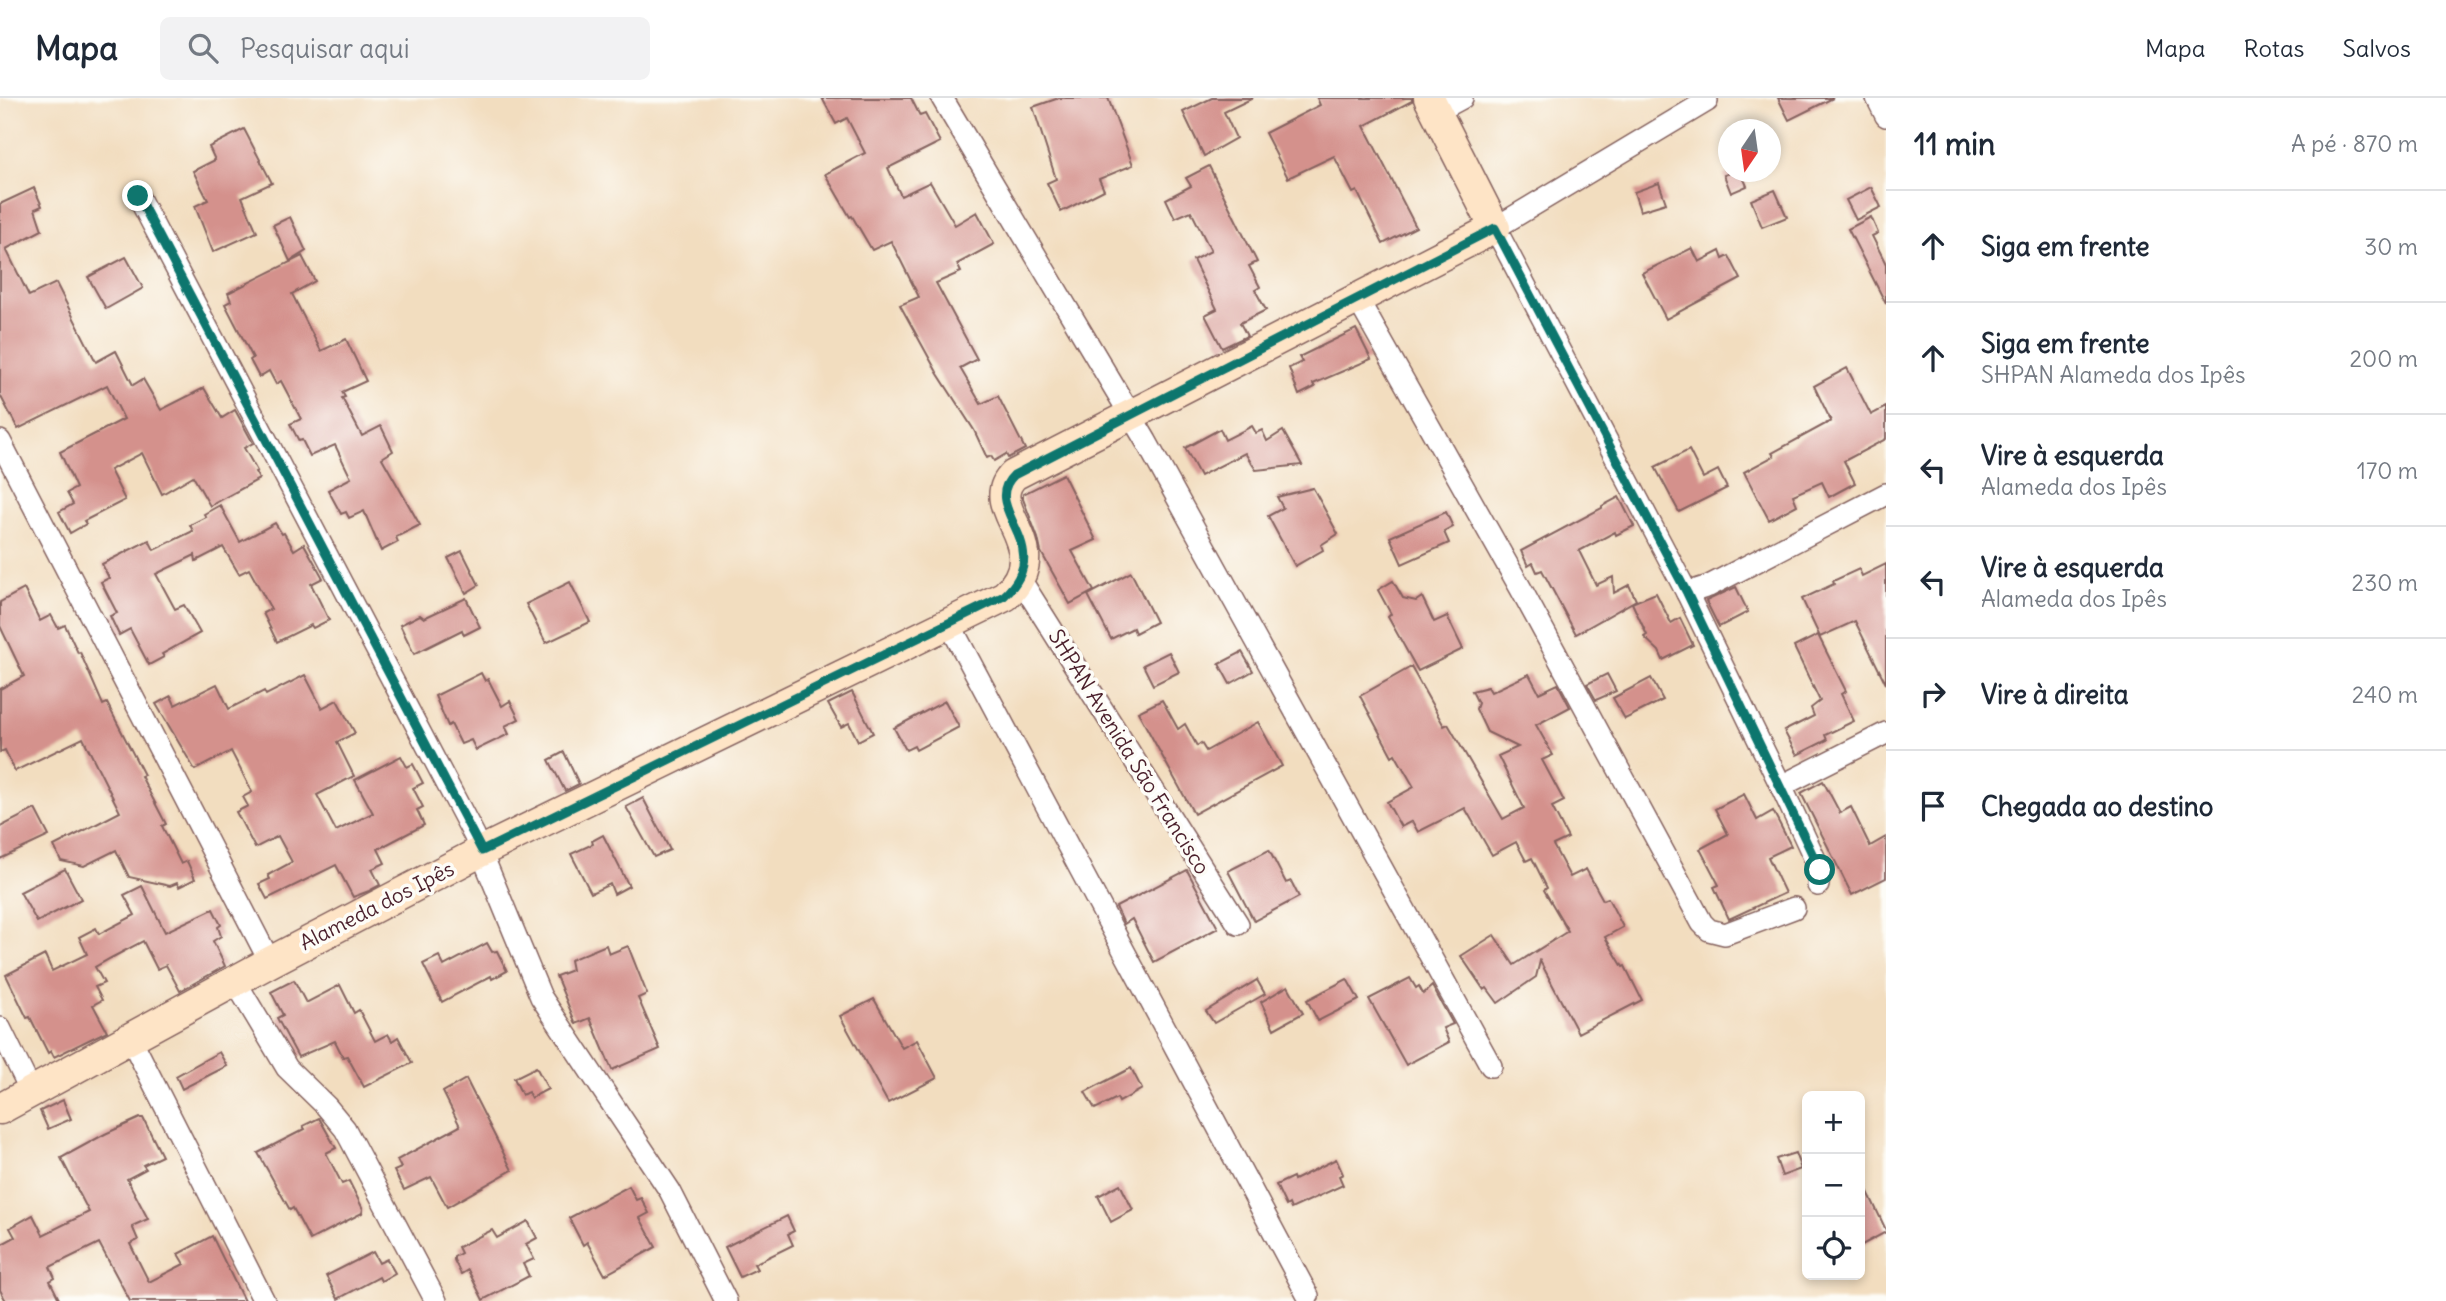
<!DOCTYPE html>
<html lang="pt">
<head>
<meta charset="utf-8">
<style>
	:root { --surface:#fff; --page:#f2f2f3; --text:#1f2937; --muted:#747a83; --line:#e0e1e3 }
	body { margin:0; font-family:Delius,sans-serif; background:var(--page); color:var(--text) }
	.controls { position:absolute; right:21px; bottom:21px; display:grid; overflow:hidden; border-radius:10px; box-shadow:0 4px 10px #0003 }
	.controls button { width:63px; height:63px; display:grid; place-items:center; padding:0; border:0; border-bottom:2px solid var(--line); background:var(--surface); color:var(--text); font:35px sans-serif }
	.compass { position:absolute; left:1718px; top:21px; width:63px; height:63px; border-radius:50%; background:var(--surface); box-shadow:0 4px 10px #0003; rotate:193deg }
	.stop { position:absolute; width:21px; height:21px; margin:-16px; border:5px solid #0f766e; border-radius:50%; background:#fff }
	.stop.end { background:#0f766e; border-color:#fff; box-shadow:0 2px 7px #0008 }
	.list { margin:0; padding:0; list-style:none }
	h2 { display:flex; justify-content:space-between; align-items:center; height:91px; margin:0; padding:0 28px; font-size:30px }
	h2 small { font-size:23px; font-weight:400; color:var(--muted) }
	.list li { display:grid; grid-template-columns:46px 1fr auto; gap:21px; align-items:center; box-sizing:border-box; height:112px; padding:0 28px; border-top:2px solid var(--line) }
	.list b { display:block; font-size:26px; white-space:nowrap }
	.list p { margin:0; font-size:23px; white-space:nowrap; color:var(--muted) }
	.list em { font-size:23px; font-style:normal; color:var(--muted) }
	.icon { flex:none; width:38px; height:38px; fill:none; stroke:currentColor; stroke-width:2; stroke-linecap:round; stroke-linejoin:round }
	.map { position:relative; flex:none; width:1886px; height:1203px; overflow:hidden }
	header { display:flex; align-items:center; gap:42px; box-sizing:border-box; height:98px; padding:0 35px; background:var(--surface); border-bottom:2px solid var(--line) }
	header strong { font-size:33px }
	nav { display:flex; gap:38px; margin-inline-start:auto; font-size:24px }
	.search { width:490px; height:63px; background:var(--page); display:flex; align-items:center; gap:18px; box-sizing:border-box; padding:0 24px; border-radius:10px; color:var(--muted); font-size:26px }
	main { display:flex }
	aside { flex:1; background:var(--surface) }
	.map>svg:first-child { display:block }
	.building { fill:#d4918c }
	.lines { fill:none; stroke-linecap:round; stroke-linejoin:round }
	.street-casing { stroke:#85625f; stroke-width:24 }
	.secondary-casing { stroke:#85625f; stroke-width:33 }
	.street { stroke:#fff; stroke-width:21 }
	.secondary { stroke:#fee4c6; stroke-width:30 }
	.route { stroke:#0f766e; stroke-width:9 }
	.labels { text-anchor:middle; stroke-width:7; stroke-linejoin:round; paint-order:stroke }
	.street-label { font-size:21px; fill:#4a1f2b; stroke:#fdfcf7 }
</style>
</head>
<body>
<header>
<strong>Mapa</strong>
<div class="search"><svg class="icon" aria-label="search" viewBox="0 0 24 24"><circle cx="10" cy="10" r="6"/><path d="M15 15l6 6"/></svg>Pesquisar aqui</div>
<nav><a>Mapa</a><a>Rotas</a><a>Salvos</a></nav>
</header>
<main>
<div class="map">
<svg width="1886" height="1203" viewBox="0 0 1886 1203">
	<rect width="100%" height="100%" fill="#fdfcf7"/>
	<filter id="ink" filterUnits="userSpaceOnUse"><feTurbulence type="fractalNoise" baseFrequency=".0143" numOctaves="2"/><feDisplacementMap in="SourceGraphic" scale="14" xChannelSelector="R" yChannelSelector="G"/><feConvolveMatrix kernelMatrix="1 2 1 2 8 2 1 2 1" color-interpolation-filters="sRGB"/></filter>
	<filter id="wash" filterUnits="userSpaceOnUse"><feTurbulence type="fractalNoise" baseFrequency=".00686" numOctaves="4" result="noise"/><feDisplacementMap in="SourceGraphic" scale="28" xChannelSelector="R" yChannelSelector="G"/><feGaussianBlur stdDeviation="1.57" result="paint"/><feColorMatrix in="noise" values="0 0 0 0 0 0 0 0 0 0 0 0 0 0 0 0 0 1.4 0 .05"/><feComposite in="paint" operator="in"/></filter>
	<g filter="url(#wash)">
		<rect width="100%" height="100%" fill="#f2ddbf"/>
		<g id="blocks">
			<g class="building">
				<path d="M822 0H911L920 18 925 16 940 44 888 70 901 98 930 84 955 127 977 114 994 146 957 166 961 174 936 185 977 261 960 270 981 306 998 298 1025 351 1008 360 1006 356 994 363 991 358 987 360 974 332 938 276 900 207 919 199 891 143 872 152 852 118 850 119 825 76 865 55 847 20 836 26Z"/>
				<path d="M1059 0H1108L1133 67 1099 81 1104 92 1061 114 1047 85 1056 81 1033 9Z"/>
				<path d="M1212 0H1253L1224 14 1236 40 1204 58 1183 14Z"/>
				<path d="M1317 0H1412V3L1364 28 1416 129 1383 146 1357 93 1353 95 1334 58 1288 80 1265 35 1320 7Z"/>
				<path d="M1778 0H1833L1789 22Z"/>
				<path d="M244 31 272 85 242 99 257 134 213 154 195 108 208 102 193 73 215 62 209 49Z"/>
				<path d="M1209 68 1257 164 1249 168 1260 189 1255 192 1266 212 1240 225 1247 238 1222 250 1205 217 1217 211 1193 162 1211 153 1191 113 1175 120 1166 101 1191 88 1186 80Z"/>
				<path d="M1733 74H1741L1747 88 1731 95 1724 77Z"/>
				<path d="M1659 85 1666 105 1640 113 1634 94Z"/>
				<path d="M1871 89 1881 109 1856 122 1846 102Z"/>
				<path d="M34 90 42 108 35 111 42 132 6 151 29 198 56 185 96 264 116 253 133 287 143 281 161 312 204 290 222 320 235 312 253 345 244 350 257 373 255 374 259 381 210 408 193 378 162 396 142 355 110 372 125 402 84 423 86 426 70 435 59 414 73 406 67 395 76 390 60 354 124 321 107 287 18 331 0 297V106Z"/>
				<path d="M1775 92 1787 119 1762 129 1751 102Z"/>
				<path d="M290 119 306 153 290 163 273 127Z"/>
				<path d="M1871 119 1878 135 1872 138 1886 166V206L1848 131Z"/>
				<path d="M1692 150 1699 164 1720 153 1723 161 1729 158 1741 181 1666 221 1642 175Z"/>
				<path d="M302 158 315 183 292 196 321 253 346 241 366 283 342 294 345 299 342 300 362 338 381 328 393 353 382 360 420 427 396 439 398 444 381 453 364 413 349 420 346 414 341 416 328 392 351 380 335 347 310 358 302 342 299 343 290 326 301 321 281 283 276 286 269 273 259 279 250 262 253 260 225 206 231 203 228 195Z"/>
				<path d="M126 159 143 190 106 211 88 179Z"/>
				<path d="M1356 231 1371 261 1313 286 1315 289 1299 297 1289 270 1302 264 1299 259Z"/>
				<path d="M1847 270 1871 317 1886 309V341L1844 363 1855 385 1829 399 1822 384 1793 397 1797 407 1769 422 1744 374 1774 358 1772 355 1831 323 1814 288Z"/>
				<path d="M1252 328 1256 335 1262 332 1267 343 1283 333 1302 367 1256 372 1245 355 1200 378 1185 350 1220 331 1225 342Z"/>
				<path d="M1689 352 1703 380 1718 372 1727 390 1679 414 1655 369Z"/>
				<path d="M1063 376 1096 442 1072 453 1094 493 1070 506 1041 454 1038 440 1023 401V396Z"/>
				<path d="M1313 390 1338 436 1321 447 1323 452 1295 468 1268 418 1283 410 1277 399Z"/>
				<path d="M1619 399 1634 428 1616 437 1615 434 1579 453 1596 487 1613 479 1614 495 1629 487 1636 502 1576 536 1542 472 1537 474 1533 465 1528 468 1521 453 1602 410V408Z"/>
				<path d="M220 407 240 444 275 425 282 436 284 435 294 452 304 446 323 480 311 486 329 522 313 530 311 527 277 544 263 515 271 511 249 471 239 476 223 449 196 463 195 457 156 476 175 511 184 507 200 535 162 556 164 559 149 567 130 531 119 537 110 518 117 515 101 484 109 480 102 466 149 442 154 452 193 433 190 427 206 419 204 416Z"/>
				<path d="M1446 414 1453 429 1444 434 1449 445 1402 466 1390 439Z"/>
				<path d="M462 453 479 487 466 495 448 460Z"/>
				<path d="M1886 466V586L1855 523 1820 539 1802 501 1834 486 1833 483 1859 471 1862 478Z"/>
				<path d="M1131 474 1156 524 1135 535 1133 530 1111 541 1088 497Z"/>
				<path d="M1393 483 1403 500 1416 503 1422 499 1434 524 1447 518 1463 551 1418 573 1388 519 1391 516 1378 492Z"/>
				<path d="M570 484 590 524 546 545 526 506Z"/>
				<path d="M1736 489 1748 514 1719 529 1706 503Z"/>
				<path d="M24 491 40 523 51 517 58 530 65 527 78 555 80 554 103 607 107 605 144 677 141 678 166 726 162 728 181 766 187 763 195 781 179 789 177 785 170 788 129 779 116 752 84 768 61 763 54 748 120 714 83 640 15 673 5 652 0 654V591L24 578 0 528V504Z"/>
				<path d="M1656 495 1671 525 1680 520 1693 547 1663 562 1659 553 1644 539 1647 537 1632 505Z"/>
				<path d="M466 500 480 529 464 537 462 532 414 556 400 527 420 517 424 520Z"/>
				<path d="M1818 537 1846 593 1841 596 1854 623 1825 637 1827 642 1797 657 1784 633 1814 618 1811 610 1820 603 1794 549Z"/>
				<path d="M1169 554 1179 574 1153 587 1143 567Z"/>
				<path d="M1242 554 1253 573 1230 586 1219 566Z"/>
				<path d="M1411 569 1444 628 1448 626 1503 721 1524 710 1498 658 1518 649 1487 634 1476 611 1478 605 1472 593 1488 589 1491 594 1529 576 1539 595 1558 586 1570 609 1536 627 1553 657 1542 662 1564 703 1552 709 1568 740 1553 747 1570 779 1586 771 1603 802 1608 800 1623 829 1605 839 1623 869 1625 868 1642 902 1578 935 1540 863 1536 879 1498 905 1487 890 1484 892 1461 858 1494 837 1514 867 1568 833 1544 792 1547 790 1532 760 1526 763 1516 744 1492 757 1465 710 1418 734 1412 723 1401 729 1387 704 1414 689 1395 656 1392 658 1360 598Z"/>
				<path d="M481 575 485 583 488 581 502 608 510 603 519 621 505 628 509 636 476 652 471 642 461 646 451 626 448 628 435 598Z"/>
				<path d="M1607 576 1616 593 1596 602 1587 586Z"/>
				<path d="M305 577 322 610 337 602 355 635 337 644 354 678 317 697 336 733 373 715 355 682 401 658 407 669 413 666 423 685 413 690 423 709 417 712 424 727 378 751 385 765 372 771 380 787 369 793 353 799 336 767 267 801 259 786 270 781 268 777 292 764 278 738 255 750 236 714 248 708 243 699 252 694 231 653 195 672 156 606 171 598 175 607 217 586 229 611 264 593 266 597Z"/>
				<path d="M1651 580 1663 602 1625 621 1613 600Z"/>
				<path d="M852 594 873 635 858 643 849 625 841 629 828 606Z"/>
				<path d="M1162 602 1178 631 1185 626 1197 648 1201 645 1206 653 1258 624 1282 668 1194 716 1138 614Z"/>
				<path d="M945 603 959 629 916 652 914 648 906 652 894 630Z"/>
				<path d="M564 654 579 686 565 693 549 662Z"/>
				<path d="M1823 683 1840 715 1851 709 1870 748 1886 739V780L1852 797 1801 695Z"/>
				<path d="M1744 696 1757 722 1773 713 1791 748 1768 759 1785 795 1729 821 1714 789 1719 787 1700 751 1728 736 1715 711Z"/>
				<path d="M643 700 670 752 654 759 626 709Z"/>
				<path d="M35 711 49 738 0 761V729Z"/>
				<path d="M603 737 629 788 614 796 610 786 591 795 571 756 593 746 592 743Z"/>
				<path d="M1269 752 1286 785 1291 783 1299 799 1254 823 1228 773Z"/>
				<path d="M65 771 81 801 37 824 20 794Z"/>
				<path d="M1187 772 1218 830 1154 864 1132 821 1124 826 1116 809Z"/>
				<path d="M142 788 165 834 213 811 221 827 218 829 221 838 213 843 225 868 180 893 166 867 157 871 143 843 111 860 95 869 104 885 95 889 102 902 93 907 107 933 54 959 51 953 48 955 30 919 27 920 6 877 45 857 52 873 87 856 79 839 96 830 99 836 135 817 124 797Z"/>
				<path d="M487 845 492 854 497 853 507 873 492 881 491 878 442 904 423 866 439 858 444 868Z"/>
				<path d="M606 847 609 856 628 848 647 896 638 900 660 951 612 972 590 920 576 926 556 878 572 872 570 862Z"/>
				<path d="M1410 880 1416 890 1419 888 1423 896 1432 888 1453 926 1443 930 1449 944 1406 967 1369 901Z"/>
				<path d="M1347 881 1359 902 1318 923 1307 902Z"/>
				<path d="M294 882 306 905 340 887 354 915 359 912 375 943 388 936 392 943 398 939 412 965 364 989 347 958 343 959 335 943 298 959 277 920 283 917 271 894Z"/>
				<path d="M1257 882 1265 896 1214 925 1206 913Z"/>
				<path d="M1288 888 1303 915 1274 931 1261 904Z"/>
				<path d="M874 901 902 950 917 942 937 980 888 1005 840 918Z"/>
				<path d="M219 954 227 968 182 991 176 978Z"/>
				<path d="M536 969 548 991 531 1000 528 994 522 997 514 980Z"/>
				<path d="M1131 970 1142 991 1119 1004 1117 1000 1095 1011 1085 994Z"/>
				<path d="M466 981 512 1072 447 1109 431 1079 404 1092 394 1073 401 1070 397 1062 460 1028 443 994Z"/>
				<path d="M63 1002 71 1021 48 1031 40 1013Z"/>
				<path d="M140 1020H143L162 1058 143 1067 146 1071 127 1081 148 1121 132 1128 138 1142 130 1146 149 1184 184 1166 178 1156 212 1138 244 1203H130L99 1145 50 1169 55 1180 50 1183 60 1203H6L0 1192V1147L15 1139 10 1130 33 1117 43 1137 89 1114 61 1060 105 1036Z"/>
				<path d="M319 1020 336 1050 326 1055 342 1086 349 1083 363 1111 362 1115 310 1142 293 1110 290 1112 258 1055 305 1031 303 1028Z"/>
				<path d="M1795 1055 1801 1071 1782 1078 1776 1061Z"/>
				<path d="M1336 1061 1343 1076 1339 1078 1343 1087 1291 1111 1289 1106 1286 1108 1276 1087 1293 1079 1294 1082Z"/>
				<path d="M1860 1077 1886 1132V1134L1860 1148Z"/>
				<path d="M1120 1086 1133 1112 1111 1124 1098 1098Z"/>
				<path d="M629 1088 636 1102 641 1100 649 1115 640 1120 656 1149 605 1177 587 1144 583 1147 569 1120Z"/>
				<path d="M787 1118 794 1133 788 1136 793 1147 754 1166 757 1171 740 1179 725 1149Z"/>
				<path d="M528 1123 537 1140 526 1146 534 1161 523 1166 529 1178 483 1202 468 1172 461 1176 454 1162V1159L461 1155 458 1149 492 1132 497 1140Z"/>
				<path d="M373 1154 379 1165 387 1161 395 1175 381 1183 379 1179 338 1201 326 1178Z"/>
			</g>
		</g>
	</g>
	<g filter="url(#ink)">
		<use href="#blocks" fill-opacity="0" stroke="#85625f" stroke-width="2"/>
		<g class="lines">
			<defs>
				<g id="street">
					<path d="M942 0 1146 343 1491 968"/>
					<path d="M1877 0 1886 18"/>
					<path d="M1707 3 1495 130 1687 495 1781 688 1820 772 1818 787"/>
					<path d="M1436 14 1462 0"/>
					<path d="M138 98 474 737 541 899 670 1093 726 1203"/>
					<path d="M1357 200 1521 491 1702 825 1709 832 1725 836 1794 810"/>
					<path d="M0 343 270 864"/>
					<path d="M1020 481 1238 826"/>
					<path d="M1687 495 1709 488 1886 396"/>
					<path d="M949 525 1308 1198"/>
					<path d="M1781 688 1886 635"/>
					<path d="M235 883 287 970 326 1008 345 1031 436 1203"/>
					<path d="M0 930 32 995"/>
					<path d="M131 941 264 1203"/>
				</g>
				<path id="secondary" d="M0 1011 270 864 482 753 1005 498C1059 447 978 411 1014 377L1495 130 1429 0"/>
			</defs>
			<use href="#street" class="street-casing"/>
			<use href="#secondary" class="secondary-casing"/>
			<use href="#street" class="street"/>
			<use href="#secondary" class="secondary"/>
		</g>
	</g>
	<g class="lines" filter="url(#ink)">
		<path class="route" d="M138 98 482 753 1004 498C1059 447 978 411 1014 377L1495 130 1687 495 1820 772"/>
	</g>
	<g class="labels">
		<g class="street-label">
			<text transform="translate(1129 654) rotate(58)" y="7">SHPAN Avenida São Francisco</text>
			<text transform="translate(377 808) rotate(-27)" y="7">Alameda dos Ipês</text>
		</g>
	</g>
</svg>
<div class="controls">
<button>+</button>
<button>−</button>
<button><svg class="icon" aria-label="locate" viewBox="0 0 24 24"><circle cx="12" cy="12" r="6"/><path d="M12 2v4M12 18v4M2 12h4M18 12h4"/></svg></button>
</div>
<svg class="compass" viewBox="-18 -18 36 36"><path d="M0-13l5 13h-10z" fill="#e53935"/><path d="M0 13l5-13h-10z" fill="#747a83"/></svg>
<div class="stop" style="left:1820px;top:772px"></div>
<div class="stop end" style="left:138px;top:98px"></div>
</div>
<aside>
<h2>11 min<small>A pé · 870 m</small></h2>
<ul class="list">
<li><svg class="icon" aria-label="ahead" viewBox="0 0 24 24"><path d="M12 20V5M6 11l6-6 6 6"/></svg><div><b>Siga em frente</b></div><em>30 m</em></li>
<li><svg class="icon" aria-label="ahead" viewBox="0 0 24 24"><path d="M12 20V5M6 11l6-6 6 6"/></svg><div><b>Siga em frente</b><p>SHPAN Alameda dos Ipês</p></div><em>200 m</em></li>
<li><svg class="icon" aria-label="left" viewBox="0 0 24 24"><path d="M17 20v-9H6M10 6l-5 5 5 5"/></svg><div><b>Vire à esquerda</b><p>Alameda dos Ipês</p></div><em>170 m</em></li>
<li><svg class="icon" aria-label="left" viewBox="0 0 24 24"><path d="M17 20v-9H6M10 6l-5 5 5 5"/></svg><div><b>Vire à esquerda</b><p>Alameda dos Ipês</p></div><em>230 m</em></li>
<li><svg class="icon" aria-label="right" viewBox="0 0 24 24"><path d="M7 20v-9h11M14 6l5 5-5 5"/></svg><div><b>Vire à direita</b></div><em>240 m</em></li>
<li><svg class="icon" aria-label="arrive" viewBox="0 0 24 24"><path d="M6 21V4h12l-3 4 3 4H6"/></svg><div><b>Chegada ao destino</b></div></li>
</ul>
</aside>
</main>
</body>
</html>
